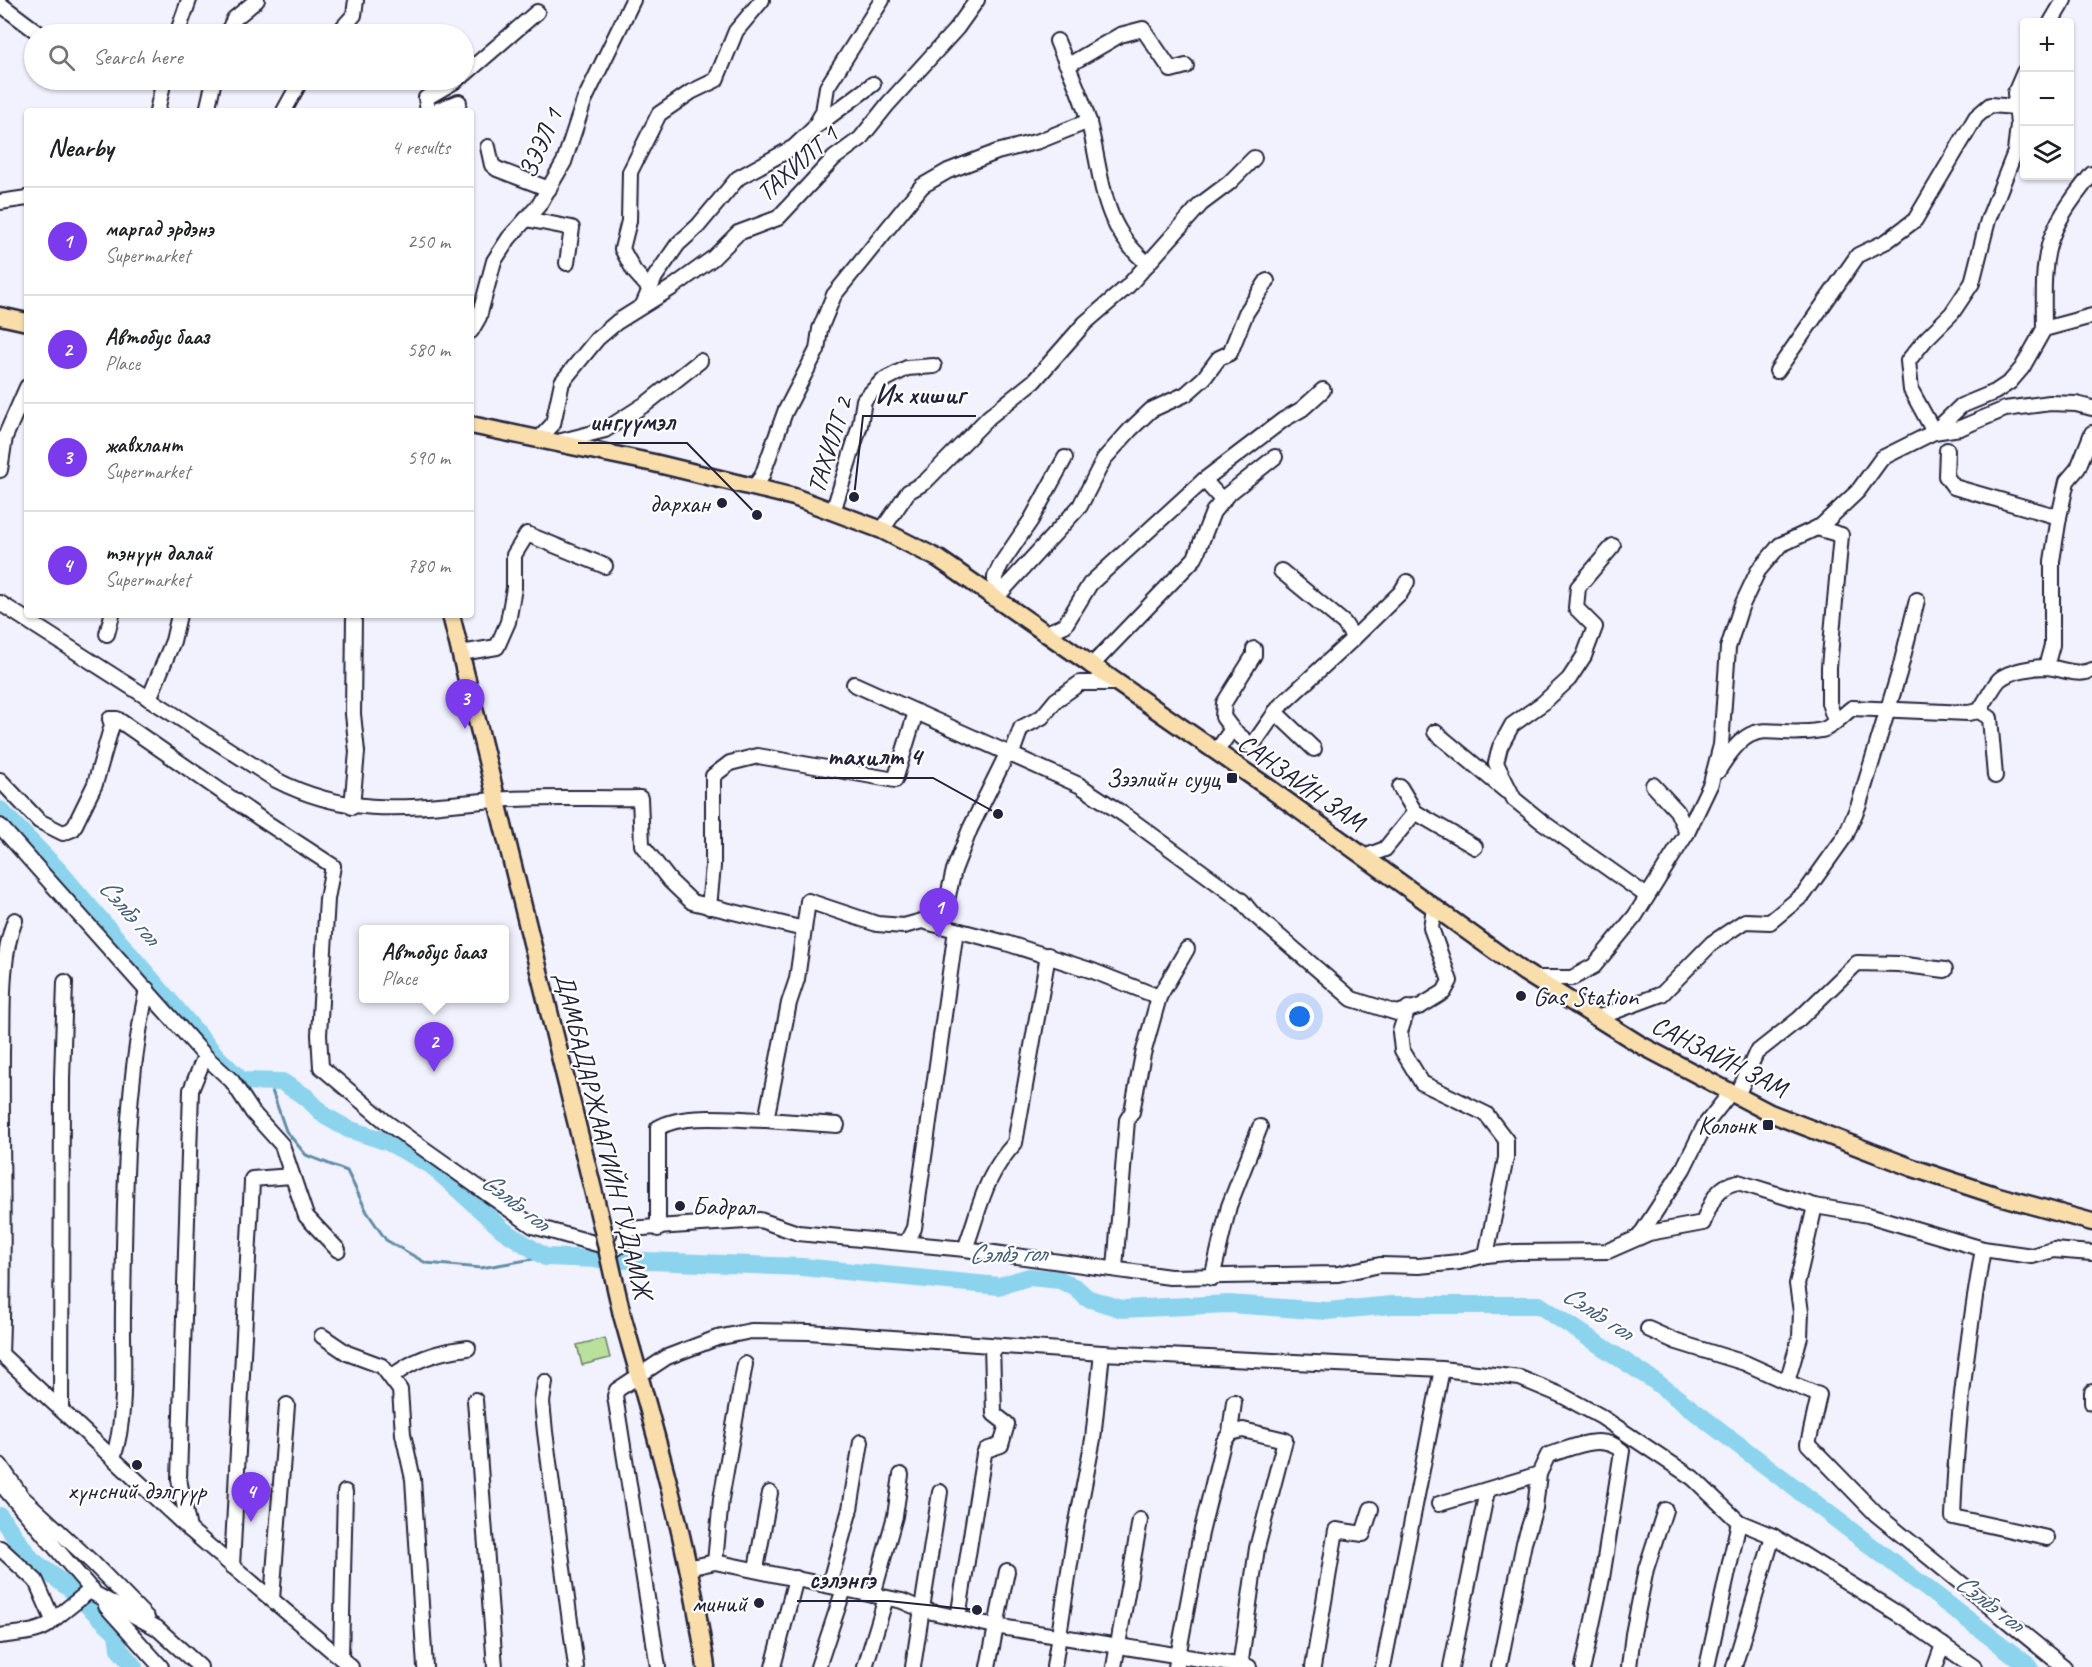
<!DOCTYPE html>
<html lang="en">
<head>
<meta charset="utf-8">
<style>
	:root { --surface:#fff; --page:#f2f2f2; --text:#202124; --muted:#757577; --line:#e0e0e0; --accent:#7c3aed }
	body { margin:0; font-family:Caveat,sans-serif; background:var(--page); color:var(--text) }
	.controls { position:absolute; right:18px; top:18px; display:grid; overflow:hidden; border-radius:6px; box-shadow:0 2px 4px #0004 }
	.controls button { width:54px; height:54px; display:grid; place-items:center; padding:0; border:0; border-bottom:2px solid var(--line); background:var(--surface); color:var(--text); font:30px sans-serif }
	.you { position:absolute; left:1300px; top:1017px; width:21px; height:21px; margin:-15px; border:4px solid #fff; border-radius:50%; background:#1a73e8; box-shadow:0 0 0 9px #1a73e833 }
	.badge { display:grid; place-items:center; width:39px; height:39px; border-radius:50%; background:var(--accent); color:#fff; font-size:20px; font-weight:700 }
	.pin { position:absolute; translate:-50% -50px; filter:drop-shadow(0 2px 3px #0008) }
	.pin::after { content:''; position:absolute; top:32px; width:21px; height:18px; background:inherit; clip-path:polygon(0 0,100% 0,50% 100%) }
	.popup { position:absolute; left:359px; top:925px; width:150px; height:78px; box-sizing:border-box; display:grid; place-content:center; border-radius:6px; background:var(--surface); filter:drop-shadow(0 2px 4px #0005); font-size:20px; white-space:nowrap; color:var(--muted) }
	.popup b { font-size:22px; color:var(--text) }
	.popup::after { content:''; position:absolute; left:50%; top:100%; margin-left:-12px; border:12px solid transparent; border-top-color:var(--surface) }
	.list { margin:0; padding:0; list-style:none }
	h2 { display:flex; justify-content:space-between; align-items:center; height:78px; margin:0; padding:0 24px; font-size:26px }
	h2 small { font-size:20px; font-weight:400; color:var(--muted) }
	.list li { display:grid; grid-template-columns:39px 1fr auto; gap:18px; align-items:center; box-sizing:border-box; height:108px; padding:0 24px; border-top:2px solid var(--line) }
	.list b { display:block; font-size:22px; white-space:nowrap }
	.list p { margin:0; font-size:20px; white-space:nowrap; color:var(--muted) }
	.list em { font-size:20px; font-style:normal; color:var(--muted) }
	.icon { flex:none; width:33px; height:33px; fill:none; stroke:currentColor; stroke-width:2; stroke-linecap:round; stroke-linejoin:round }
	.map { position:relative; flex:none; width:2092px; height:1667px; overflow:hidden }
	.search { position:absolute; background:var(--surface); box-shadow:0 2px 4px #0004; left:24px; top:24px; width:450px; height:66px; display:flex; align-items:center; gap:15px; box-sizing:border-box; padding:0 21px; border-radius:33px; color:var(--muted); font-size:22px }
	.panel { position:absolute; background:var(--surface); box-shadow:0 2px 4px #0004; left:24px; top:108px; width:450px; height:510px; border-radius:6px }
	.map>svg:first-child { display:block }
	.green { fill:#b9e19c; stroke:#6e826c; stroke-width:1.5 }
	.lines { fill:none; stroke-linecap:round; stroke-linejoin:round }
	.stream { stroke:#628da6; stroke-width:3 }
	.river { stroke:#8cd4ee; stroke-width:18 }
	.minor-casing { stroke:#22223b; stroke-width:18 }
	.major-casing { stroke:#22223b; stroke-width:21 }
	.minor { stroke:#fff; stroke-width:14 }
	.major { stroke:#f9deab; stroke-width:16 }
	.major-bridge-casing { stroke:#22223b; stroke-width:21; stroke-linecap:butt }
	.major-bridge { stroke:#f9deab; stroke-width:16 }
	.poi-dot { fill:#22223b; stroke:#fff; stroke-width:2 }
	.labels { text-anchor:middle; stroke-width:4.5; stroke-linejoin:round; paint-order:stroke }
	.street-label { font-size:26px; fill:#22223b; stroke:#fff }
	.poi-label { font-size:26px; fill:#22223b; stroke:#fff; text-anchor:end }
	.water-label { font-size:27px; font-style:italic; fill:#47607a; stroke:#fff }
	.leader { fill:none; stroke:#22223b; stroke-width:2 }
	.callout-dot { fill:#22223b; stroke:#fff; stroke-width:2 }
	.callout-label { font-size:27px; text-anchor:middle; font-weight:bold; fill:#22223b; stroke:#fff; stroke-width:4.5; stroke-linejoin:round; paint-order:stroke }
</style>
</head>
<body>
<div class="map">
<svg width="2092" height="1667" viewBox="0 0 2092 1667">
	<rect width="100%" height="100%" fill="#f1f2fe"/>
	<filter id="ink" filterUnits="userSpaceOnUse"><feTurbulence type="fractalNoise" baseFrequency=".0167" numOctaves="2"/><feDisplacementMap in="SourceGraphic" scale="12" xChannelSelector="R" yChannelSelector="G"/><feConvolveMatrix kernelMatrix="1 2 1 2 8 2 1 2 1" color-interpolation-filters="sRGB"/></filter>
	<g filter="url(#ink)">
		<path class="green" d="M605 1338 610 1358 582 1365 577 1345Z"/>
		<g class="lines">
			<path class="stream" d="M269 1082 286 1131 306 1155 347 1171 367 1212 386 1240 426 1263 481 1268 545 1257"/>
			<g class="river">
				<path d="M0 810 60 872 218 1058 242 1081 282 1082 306 1097 325 1116 348 1129 388 1142 431 1165 503 1230 545 1257 802 1267 999 1286 1029 1277 1060 1280 1076 1288 1087 1298 1122 1309 1229 1304 1327 1311 1392 1305H1539L1656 1382 2030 1667"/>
				<path d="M0 1516 32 1560 69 1588 117 1633 119 1649 134 1667"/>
			</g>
			<defs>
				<g id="minor">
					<path d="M0 4 40 34"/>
					<path d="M2051 22 2064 0"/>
					<path d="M177 34 189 0"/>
					<path d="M227 34 234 19 257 0"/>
					<path d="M337 34 354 15 356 0"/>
					<path d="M1057 41C1068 68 1082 95 1089 123 1103 178 1100 225 1148 264"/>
					<path d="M1066 63H1072L1120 35 1143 29 1171 70 1186 66"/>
					<path d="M2024 72 2015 93 2018 125 2015 152 1988 220 1972 283 1952 313 1925 340 1908 361 1911 390 1934 432 1960 428 2005 409 2050 403 2076 404 2092 408"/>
					<path d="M464 75 537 12"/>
					<path d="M157 111 164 80"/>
					<path d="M207 111 214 80"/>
					<path d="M284 111 301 80"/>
					<path d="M428 111 426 98 457 80"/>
					<path d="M435 111 459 102"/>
					<path d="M818 125 873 84"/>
					<path d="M488 147 492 165 497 169 549 189"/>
					<path d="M0 202 27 198"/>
					<path d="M526 219 572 228 567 263"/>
					<path d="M650 289 634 271 622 249 629 221 630 172 659 114 691 92 716 80 736 31 762 0"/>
					<path d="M643 305 655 277 678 244 698 226 738 178 794 147 814 128 823 112 827 87 882 0"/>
					<path d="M2044 329C2043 252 2042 236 2092 174"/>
					<path d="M471 331 479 317 494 261 509 238 539 205 564 162 584 101 633 0"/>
					<path d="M1777 371 1858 255 1887 241 1915 220 1976 117 1990 105 2016 107"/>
					<path d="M539 439 553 424 562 382 597 339 617 322 673 287 713 258 738 233 778 218 834 158 860 139 888 104 957 28 977 0"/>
					<path d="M558 442 605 430 647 403 700 361"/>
					<path d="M1947 450 1946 476 1954 487 2059 517"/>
					<path d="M1065 458 1031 520 1001 564 995 577V599L1080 506 1104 459 1130 430 1151 410 1186 394 1204 378 1219 358 1230 353 1246 313 1267 281"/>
					<path d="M0 470 5 437 27 387"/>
					<path d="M1204 480 1223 501"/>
					<path d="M754 487 762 476 785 412 817 350 820 329 834 295 922 186 948 171 997 152 1039 141 1089 121"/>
					<path d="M833 512 860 425 864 400 882 381 907 368 934 366"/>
					<path d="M1817 528 1841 535 1829 667V703L1835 721"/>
					<path d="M882 530 908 492 925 482 989 417 1034 381 1085 323 1128 286 1201 204 1229 183 1254 158"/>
					<path d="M1613 546 1578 587 1576 608 1595 627 1584 656 1569 679 1543 703 1512 725 1500 747 1496 763 1514 799 1541 821 1647 896"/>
					<path d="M0 603 276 780C352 819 414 807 494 800 542 796 592 799 640 798L642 845 670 881 692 902 804 929"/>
					<path d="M107 634 112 615"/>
					<path d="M1044 634 1065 625 1090 584 1204 480 1283 420 1302 409 1323 390"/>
					<path d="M1354 638 1401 592 1407 582"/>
					<path d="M461 653 497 647 508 622 514 588V555L527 534 605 566"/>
					<path d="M1091 666 1195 558 1213 512 1227 495 1275 457"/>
					<path d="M2046 667 2052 645V561L2059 517 2067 481 2078 468 2092 433"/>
					<path d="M854 684 1079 785 1126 816 1242 901 1251 912 1352 999 1397 1013 1421 1006 1444 992 1450 981 1431 928 1434 907"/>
					<path d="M149 699 173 641 179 615"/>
					<path d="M1979 711 1990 718 1995 776"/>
					<path d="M1275 712 1314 749"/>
					<path d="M1232 729 1223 717 1224 703 1254 655V649"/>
					<path d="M1435 732 1506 791"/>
					<path d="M1216 752 1232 729 1252 746 1280 706 1354 638 1344 623 1281 571"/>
					<path d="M1011 756 1021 728 1042 717 1056 700 1080 683H1116"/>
					<path d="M1718 771C1756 709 1767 741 1822 730 1831 728 1844 714 1852 708L1968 713 1979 711C1985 703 1994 684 2000 679 2010 671 2033 667 2046 667 2061 668 2077 677 2092 670"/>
					<path d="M0 780 39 821 63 833 73 829 95 784 112 725 110 719H117L261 819 333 866 327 899 319 1035 321 1067 386 1122 533 1226 615 1249 623 1243 628 1229 760 1220 798 1233 965 1249C981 1206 983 1178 1015 1143L1048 955"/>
					<path d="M1653 785 1677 811 1687 833"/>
					<path d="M1400 787 1415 812"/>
					<path d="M352 807 357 752 353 714 354 615"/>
					<path d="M0 826 207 1058 232 1081 253 1113 282 1145 306 1216 338 1250"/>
					<path d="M1364 857 1385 849 1415 812 1475 847"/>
					<path d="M709 907 713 866V776L730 763 758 756 895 780 916 712"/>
					<path d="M941 926 954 870 970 829 1007 754"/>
					<path d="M1533 978H1572L1594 966 1635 916 1687 833 1711 783 1721 745 1728 648 1741 607 1758 571 1780 545 1821 526 1858 491 1882 458 1934 432 1961 406 1995 392 2010 382 2022 368 2044 329 2092 316"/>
					<path d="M1159 997 1187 949"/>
					<path d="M1408 1008 1400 1032 1402 1050 1422 1083 1486 1114 1506 1140V1158L1486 1255"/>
					<path d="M1597 1018 1662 994 1712 943 1745 921 1770 922 1804 894 1846 835 1859 804 1899 673 1917 600"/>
					<path d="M1737 1096 1756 1053 1799 1019 1857 963 1898 964 1945 970"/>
					<path d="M766 1120 837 1125"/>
					<path d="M658 1229V1128C684 1112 736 1120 766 1120L789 1003 797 979 808 901 877 924 904 926 922 921 1006 943 1093 971 1159 997 1143 1054 1132 1112 1127 1120 1115 1268"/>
					<path d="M1639 1237 1683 1169 1705 1125 1731 1092"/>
					<path d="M907 1242 914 1228 956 930"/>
					<path d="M965 1249 1170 1277 1338 1274 1380 1265 1419 1266 1459 1262 1486 1255 1516 1252 1608 1251 1649 1233 1703 1223C1711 1204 1715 1186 1738 1182L1815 1206 1868 1215 1983 1249 2032 1256 2053 1250 2092 1253"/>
					<path d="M1983 1249C1967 1340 1956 1425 1953 1517L2047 1538"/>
					<path d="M1212 1278 1229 1206 1260 1127"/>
					<path d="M1648 1329 1677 1342 1745 1363 1787 1382 1800 1337 1801 1312 1797 1284 1815 1206"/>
					<path d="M322 1336 347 1353 382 1366 400 1390 403 1434 413 1479 425 1667"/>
					<path d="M0 1353 189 1529 351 1667"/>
					<path d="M1102 1353 1442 1369 1520 1378 1563 1396 1600 1416 1693 1478 1739 1522 1773 1536 1903 1617 1974 1667"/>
					<path d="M1 1354C5 1253 1 1153 2 1052 3 1013 0 957 15 920"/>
					<path d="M392 1377C413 1359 440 1351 468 1348"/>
					<path d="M545 1382 542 1402 545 1432 576 1667"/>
					<path d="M1787 1382 1819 1395 1808 1444 1876 1514 2064 1667"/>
					<path d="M2092 1392V1403"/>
					<path d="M475 1400 495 1667"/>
					<path d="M61 1410 62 1079 65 982"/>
					<path d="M1230 1433 1243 1430 1285 1440 1257 1548 1240 1667"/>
					<path d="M113 1458C128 1415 122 1354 123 1308 125 1201 124 1094 147 989"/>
					<path d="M0 1465 22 1497 93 1563 147 1618"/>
					<path d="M0 1483 95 1594 157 1628 200 1667"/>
					<path d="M1439 1504 1539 1474 1548 1455C1573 1448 1601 1432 1622 1451L1602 1578 1583 1667"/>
					<path d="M189 1529 179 1479 191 1090 202 1063 207 1058"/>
					<path d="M0 1548 36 1581 53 1620C43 1634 16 1633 0 1636"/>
					<path d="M715 1562 721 1499 745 1364"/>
					<path d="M232 1566 252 1182V1179L292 1176"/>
					<path d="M688 1568 715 1562 902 1601 923 1610 995 1626 1249 1667"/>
					<path d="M756 1569 770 1493"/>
					<path d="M829 1585 850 1509 861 1442"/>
					<path d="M873 1595 895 1516 901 1475"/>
					<path d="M272 1599 287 1405"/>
					<path d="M106 1606 161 1667"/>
					<path d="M958 1618 984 1454 986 1450 1001 1445 1007 1424 994 1414 992 1346"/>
					<path d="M53 1620 92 1589"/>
					<path d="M341 1657 345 1492"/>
					<path d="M658 1667 615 1396 617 1390 667 1357 717 1338 751 1331 809 1332 1102 1353 1093 1439 1075 1532 1054 1667"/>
					<path d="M773 1667 796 1578"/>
					<path d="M818 1667 844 1589"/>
					<path d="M865 1667 886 1598"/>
					<path d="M913 1667 940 1492"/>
					<path d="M988 1667 1007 1571"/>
					<path d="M1114 1667 1140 1520"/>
					<path d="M1176 1667 1201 1533 1223 1443 1230 1433 1234 1402"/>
					<path d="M1313 1667 1336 1530 1363 1534 1371 1509"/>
					<path d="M1383 1667 1442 1369"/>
					<path d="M1451 1667 1487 1491"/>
					<path d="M1499 1667 1524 1543 1535 1508 1539 1474"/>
					<path d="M1629 1667 1633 1634 1646 1569 1665 1510"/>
					<path d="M1707 1667 1739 1522"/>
					<path d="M1734 1667 1773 1536"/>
					<path d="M1935 1667 1943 1645"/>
				</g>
				<g id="major">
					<path d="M0 316 27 322"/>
					<path d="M471 425 654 463 794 497 882 530 939 559 1266 786 1524 972 1639 1044 1770 1113 1913 1168 1995 1195 2092 1222"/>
					<path d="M451 615 602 1226"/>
					<path d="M622 1315C655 1431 689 1548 706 1667"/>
				</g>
			</defs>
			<use href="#minor" class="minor-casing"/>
			<use href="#major" class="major-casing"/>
			<use href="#minor" class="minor"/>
			<use href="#major" class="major"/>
			<defs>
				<path id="major-bridge" d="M602 1226 622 1315"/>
			</defs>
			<use href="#major-bridge" class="major-bridge-casing"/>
			<use href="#major-bridge" class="major-bridge"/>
		</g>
	</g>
	<g class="poi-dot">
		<circle cx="722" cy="503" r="6"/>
		<rect x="1226" y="772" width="12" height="12" rx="3"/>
		<circle cx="1521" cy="996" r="6"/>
		<rect x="1762" y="1119" width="12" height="12" rx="3"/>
		<circle cx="680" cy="1206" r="6"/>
		<circle cx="137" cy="1465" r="6"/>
		<circle cx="759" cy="1603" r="6"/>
	</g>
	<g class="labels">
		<g class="street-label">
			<text transform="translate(540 143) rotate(-67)" y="9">ЗЭЭЛ 1</text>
			<text transform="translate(797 163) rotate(-42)" y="9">ТАХИЛТ 1</text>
			<text transform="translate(829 445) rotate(-73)" y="9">ТАХИЛТ 2</text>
			<text transform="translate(1302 782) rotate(35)" y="9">САНЗАЙН ЗАМ</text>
			<text transform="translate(1720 1056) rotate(27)" y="9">САНЗАЙН ЗАМ</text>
			<text transform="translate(604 1135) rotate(76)" y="9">ДАМБАДАРЖААГИЙН ГУДАМЖ</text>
		</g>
		<g class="poi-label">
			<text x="710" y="512">дархан</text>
			<text x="1220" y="787">Зээлийн сууц</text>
			<text x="1533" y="1005" text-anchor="start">Gas Station</text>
			<text x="1756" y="1134">Колонк</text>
			<text x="692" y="1215" text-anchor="start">Бадрал</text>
			<text x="137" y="1499" text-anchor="middle">хүнсний дэлгүүр</text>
			<text x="747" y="1612">миний</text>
		</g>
		<g class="water-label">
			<text transform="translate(130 911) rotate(49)" y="9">Сэлбэ гол</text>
			<text transform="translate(516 1201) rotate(38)" y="9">Сэлбэ гол</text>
			<text transform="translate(1007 1253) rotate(-1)" y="9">Сэлбэ гол</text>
			<text transform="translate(1598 1312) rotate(33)" y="9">Сэлбэ гол</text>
			<text transform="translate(1990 1602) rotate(37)" y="9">Сэлбэ гол</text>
		</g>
	</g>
	<path class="leader" d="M854 497L863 416H976M757 515L687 443H578M998 814L933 778H815M977 1610L888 1601H797"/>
	<g class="callout-dot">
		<circle cx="854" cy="497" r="6"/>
		<circle cx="757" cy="515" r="6"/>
		<circle cx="998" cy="814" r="6"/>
		<circle cx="977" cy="1610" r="6"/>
	</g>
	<g class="callout-label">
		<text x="920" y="403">Их хишиг</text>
		<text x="632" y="430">ингүүмэл</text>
		<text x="874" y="765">тахилт 4</text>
		<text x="842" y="1588">сэлэнгэ</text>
	</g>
</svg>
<div class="controls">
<button>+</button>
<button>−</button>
<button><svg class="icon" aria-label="layers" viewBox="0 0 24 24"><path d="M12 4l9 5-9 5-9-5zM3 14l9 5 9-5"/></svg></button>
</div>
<div class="you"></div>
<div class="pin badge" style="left:939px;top:938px">1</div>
<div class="pin badge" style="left:434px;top:1072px">2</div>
<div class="popup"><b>Автобус бааз</b>Place</div>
<div class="pin badge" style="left:465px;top:729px">3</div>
<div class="pin badge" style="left:251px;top:1522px">4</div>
<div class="search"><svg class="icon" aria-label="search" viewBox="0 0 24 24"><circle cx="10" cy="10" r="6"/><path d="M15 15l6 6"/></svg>Search here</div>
<section class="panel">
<h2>Nearby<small>4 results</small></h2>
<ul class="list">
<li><span class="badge">1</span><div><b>маргад эрдэнэ</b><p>Supermarket</p></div><em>250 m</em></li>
<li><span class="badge">2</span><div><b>Автобус бааз</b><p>Place</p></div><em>580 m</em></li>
<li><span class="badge">3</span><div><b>жавхлант</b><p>Supermarket</p></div><em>590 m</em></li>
<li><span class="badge">4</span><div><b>тэнүүн далай</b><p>Supermarket</p></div><em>780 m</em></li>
</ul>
</section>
</div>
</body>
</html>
